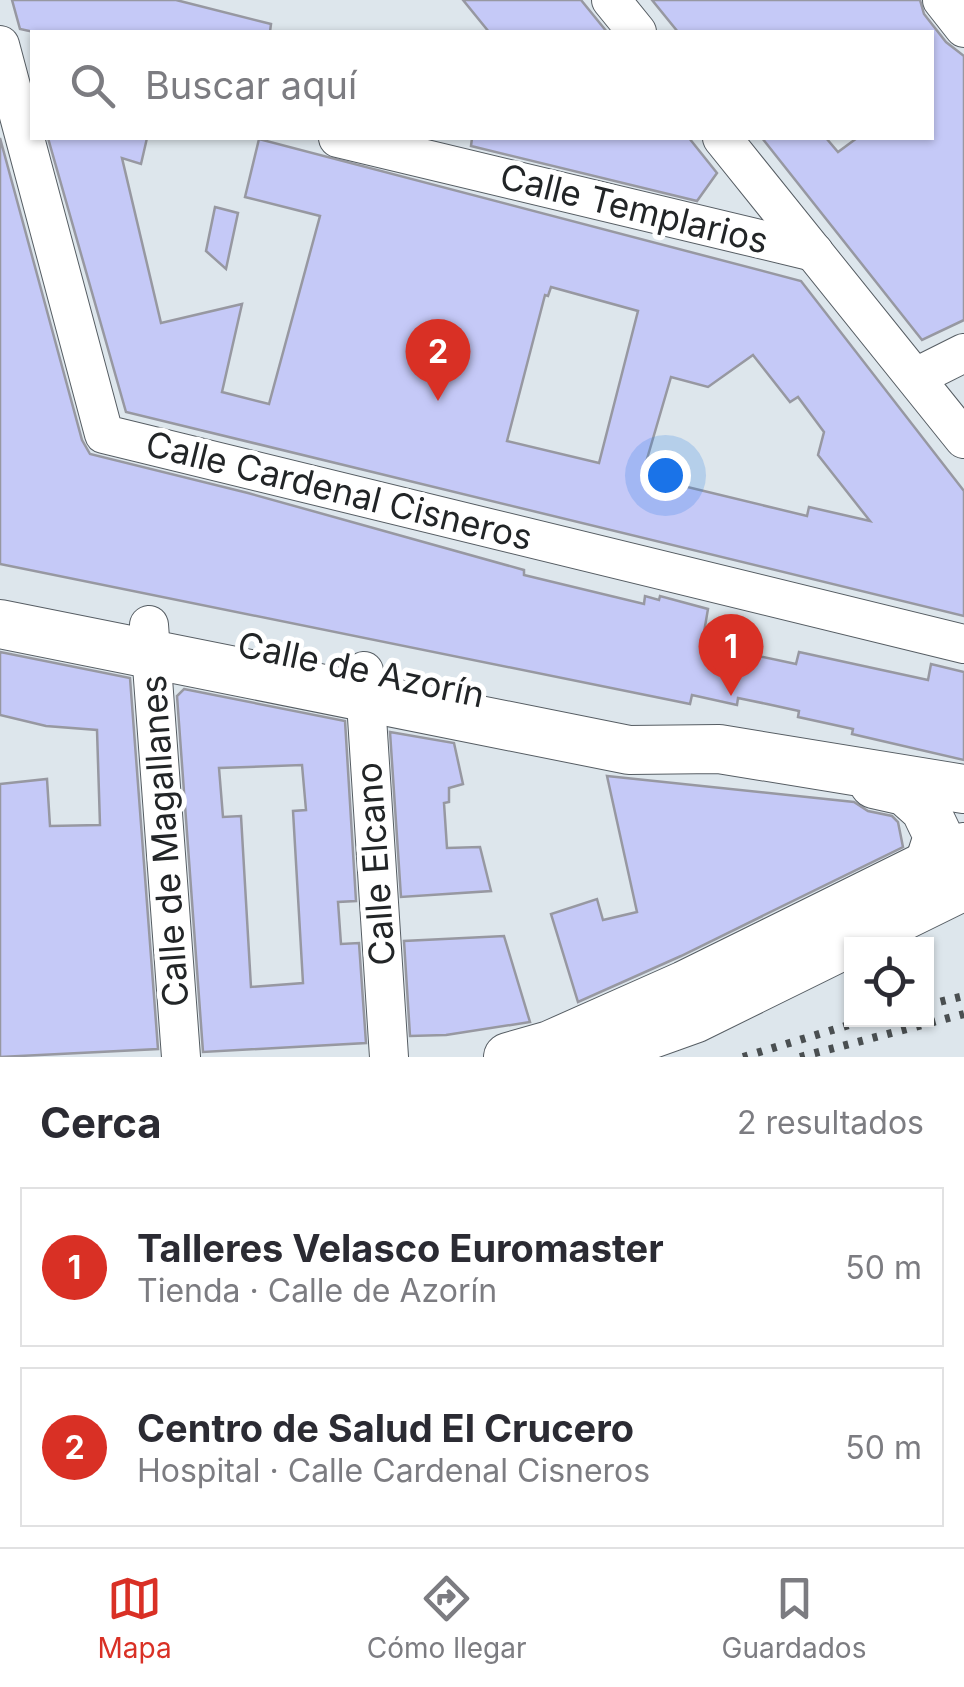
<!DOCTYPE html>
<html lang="es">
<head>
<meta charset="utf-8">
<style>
	:root { --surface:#fff; --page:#f7f7f7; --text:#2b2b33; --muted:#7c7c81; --line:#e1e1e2; --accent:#d93025 }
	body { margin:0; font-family:Inter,sans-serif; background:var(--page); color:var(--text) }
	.controls { position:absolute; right:30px; bottom:30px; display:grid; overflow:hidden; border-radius:0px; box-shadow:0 2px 8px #0004 }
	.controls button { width:90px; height:90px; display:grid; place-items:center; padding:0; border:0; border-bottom:2px solid var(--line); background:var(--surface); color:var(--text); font:50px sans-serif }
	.you { position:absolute; left:665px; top:475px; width:35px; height:35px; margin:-25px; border:8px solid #fff; border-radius:50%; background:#1a73e8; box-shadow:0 0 0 15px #1a73e833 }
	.badge { display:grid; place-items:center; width:65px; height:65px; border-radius:50%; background:var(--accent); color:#fff; font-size:32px; font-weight:700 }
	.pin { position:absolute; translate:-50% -82px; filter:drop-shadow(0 2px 5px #0008) }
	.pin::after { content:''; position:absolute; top:52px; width:35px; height:30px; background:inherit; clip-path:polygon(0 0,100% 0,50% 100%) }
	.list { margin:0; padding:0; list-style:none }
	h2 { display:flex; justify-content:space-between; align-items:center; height:130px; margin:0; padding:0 40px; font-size:42px }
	h2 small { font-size:32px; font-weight:400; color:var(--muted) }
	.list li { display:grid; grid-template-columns:65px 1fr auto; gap:30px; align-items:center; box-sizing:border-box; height:160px; margin:0 20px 20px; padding:0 20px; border:2px solid var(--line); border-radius:0px }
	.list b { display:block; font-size:38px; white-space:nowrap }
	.list p { margin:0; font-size:32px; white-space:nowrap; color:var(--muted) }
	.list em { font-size:32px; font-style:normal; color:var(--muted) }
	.icon { flex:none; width:55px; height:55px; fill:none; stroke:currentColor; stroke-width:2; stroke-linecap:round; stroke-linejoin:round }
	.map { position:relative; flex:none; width:964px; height:1057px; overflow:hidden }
	.search { position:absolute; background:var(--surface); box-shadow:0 2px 8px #0004; left:30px; right:30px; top:30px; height:110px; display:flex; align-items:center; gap:25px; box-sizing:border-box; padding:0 35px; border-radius:0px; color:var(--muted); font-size:38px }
	.sheet { height:490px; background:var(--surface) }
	nav { display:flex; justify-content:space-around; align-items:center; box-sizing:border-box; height:140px; border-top:2px solid var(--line); background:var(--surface); font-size:28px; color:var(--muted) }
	nav a { display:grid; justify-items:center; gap:5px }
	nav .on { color:var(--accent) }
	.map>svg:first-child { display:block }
	.building { fill:#c5c9f7; stroke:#9798a1; stroke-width:2.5; fill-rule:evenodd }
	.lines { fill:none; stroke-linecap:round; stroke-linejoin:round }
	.minor-casing { stroke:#565d63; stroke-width:40 }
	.major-casing { stroke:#565d63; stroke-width:50 }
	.minor { stroke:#fff; stroke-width:38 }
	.major { stroke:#fff; stroke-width:48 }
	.rail { stroke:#4a4f51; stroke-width:8; stroke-dasharray:5 10; stroke-linecap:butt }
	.labels { text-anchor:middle; stroke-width:10; stroke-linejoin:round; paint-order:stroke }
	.street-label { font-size:35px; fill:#222527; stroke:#fff }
</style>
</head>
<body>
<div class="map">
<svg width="964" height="1057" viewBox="0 0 964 1057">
	<rect width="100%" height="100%" fill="#dde6ec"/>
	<g class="building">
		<path d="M12 0H176L271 24 270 32H34L20 29Z"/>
		<path d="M463 0H581L607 32H489Z"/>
		<path d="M652 0H920L924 14 946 42 964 56V320L922 340 762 138H826L838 152 857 138H932V32H678Z"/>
		<path d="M0 138 82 440 90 454 248 493 524 570V575L644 604 645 596 659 600 660 596 708 609 702 644 796 664 799 652 928 680 931 664 964 672V760L852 734 853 729 798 717 799 711 767 704 738 698 737 705 692 695 690 704 0 564Z"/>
		<path d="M48 138H147L141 164 122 158 161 323 242 304 222 392 269 404 320 216 245 197 259 139 801 281 964 491V616L126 412ZM551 287 638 311 599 463 507 441 545 295 548 296ZM753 355 790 402 798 397 824 432 818 455 870 521 809 507 807 516 642 476 671 377 708 387Z"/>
		<path d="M472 138H689L717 173 697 201 471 146Z"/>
		<path d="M215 207 238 213 226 269 206 251Z"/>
		<path d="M0 652 130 678 158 1049 0 1057V784L47 779 50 826 100 825 97 730 46 726 0 715Z"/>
		<path d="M184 689 345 721 356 901 338 902 341 944 359 943 366 1043 203 1052 177 696ZM302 765 306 810 293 811 303 983 251 987 241 816 223 817 219 768Z"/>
		<path d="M390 732 454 743 463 784 449 788V802L444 803 447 848 480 847 491 891 401 897Z"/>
		<path d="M607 776 854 802 868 811 892 816 898 822 903 847 681 956 578 1002 551 914 597 899 603 920 637 912Z"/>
		<path d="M504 936 530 1022 446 1035 410 1036 404 941Z"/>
	</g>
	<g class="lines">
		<defs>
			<g id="minor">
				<path d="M611 0 637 32"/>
				<path d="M942 0 964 28"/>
				<path d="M0 45 104 434 964 644"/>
				<path d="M338 138 814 252"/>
				<path d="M722 138 964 439"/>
				<path d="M916 377 964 353"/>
				<path d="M149 625 181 1057"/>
				<path d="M364 671 389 1057"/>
			</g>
			<g id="major">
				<path d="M0 624 629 750 719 749 964 789"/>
				<path d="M874 784 905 791 925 809 938 836 929 864"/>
				<path d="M604 1051 694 1019 964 886"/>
				<path d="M508 1057 550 1045 685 985 964 847"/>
			</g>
		</defs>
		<use href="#minor" class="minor-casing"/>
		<use href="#major" class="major-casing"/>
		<use href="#minor" class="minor"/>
		<use href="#major" class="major"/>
		<g class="rail">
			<path d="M926 1005 964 996"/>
			<path d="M743 1057 869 1019"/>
			<path d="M800 1057 964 1014"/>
		</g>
	</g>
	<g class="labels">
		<g class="street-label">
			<text transform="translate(634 209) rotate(14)" y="12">Calle Templarios</text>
			<text transform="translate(339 491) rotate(14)" y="12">Calle Cardenal Cisneros</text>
			<text transform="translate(361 670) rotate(12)" y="12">Calle de Azorín</text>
			<text transform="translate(165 841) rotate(-94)" y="12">Calle de Magallanes</text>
			<text transform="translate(376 864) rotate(-94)" y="12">Calle Elcano</text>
		</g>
	</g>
</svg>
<div class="controls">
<button><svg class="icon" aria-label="locate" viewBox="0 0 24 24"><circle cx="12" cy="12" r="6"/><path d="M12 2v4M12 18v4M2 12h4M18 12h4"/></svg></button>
</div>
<div class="you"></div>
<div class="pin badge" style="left:731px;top:696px">1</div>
<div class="pin badge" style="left:438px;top:401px">2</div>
<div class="search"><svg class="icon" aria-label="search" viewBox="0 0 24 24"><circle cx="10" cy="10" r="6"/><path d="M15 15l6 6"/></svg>Buscar aquí</div>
</div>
<section class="sheet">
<h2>Cerca<small>2 resultados</small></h2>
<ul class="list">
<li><span class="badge">1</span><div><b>Talleres Velasco Euromaster</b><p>Tienda · Calle de Azorín</p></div><em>50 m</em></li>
<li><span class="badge">2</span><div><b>Centro de Salud El Crucero</b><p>Hospital · Calle Cardenal Cisneros</p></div><em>50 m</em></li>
</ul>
</section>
<nav>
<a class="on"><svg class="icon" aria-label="map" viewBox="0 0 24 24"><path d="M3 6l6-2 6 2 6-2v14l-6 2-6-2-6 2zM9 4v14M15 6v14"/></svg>Mapa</a>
<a><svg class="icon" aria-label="directions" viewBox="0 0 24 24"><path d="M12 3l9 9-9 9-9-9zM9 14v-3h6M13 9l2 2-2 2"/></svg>Cómo llegar</a>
<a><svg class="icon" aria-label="saved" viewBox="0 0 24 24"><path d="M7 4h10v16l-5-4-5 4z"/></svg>Guardados</a>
</nav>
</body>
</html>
